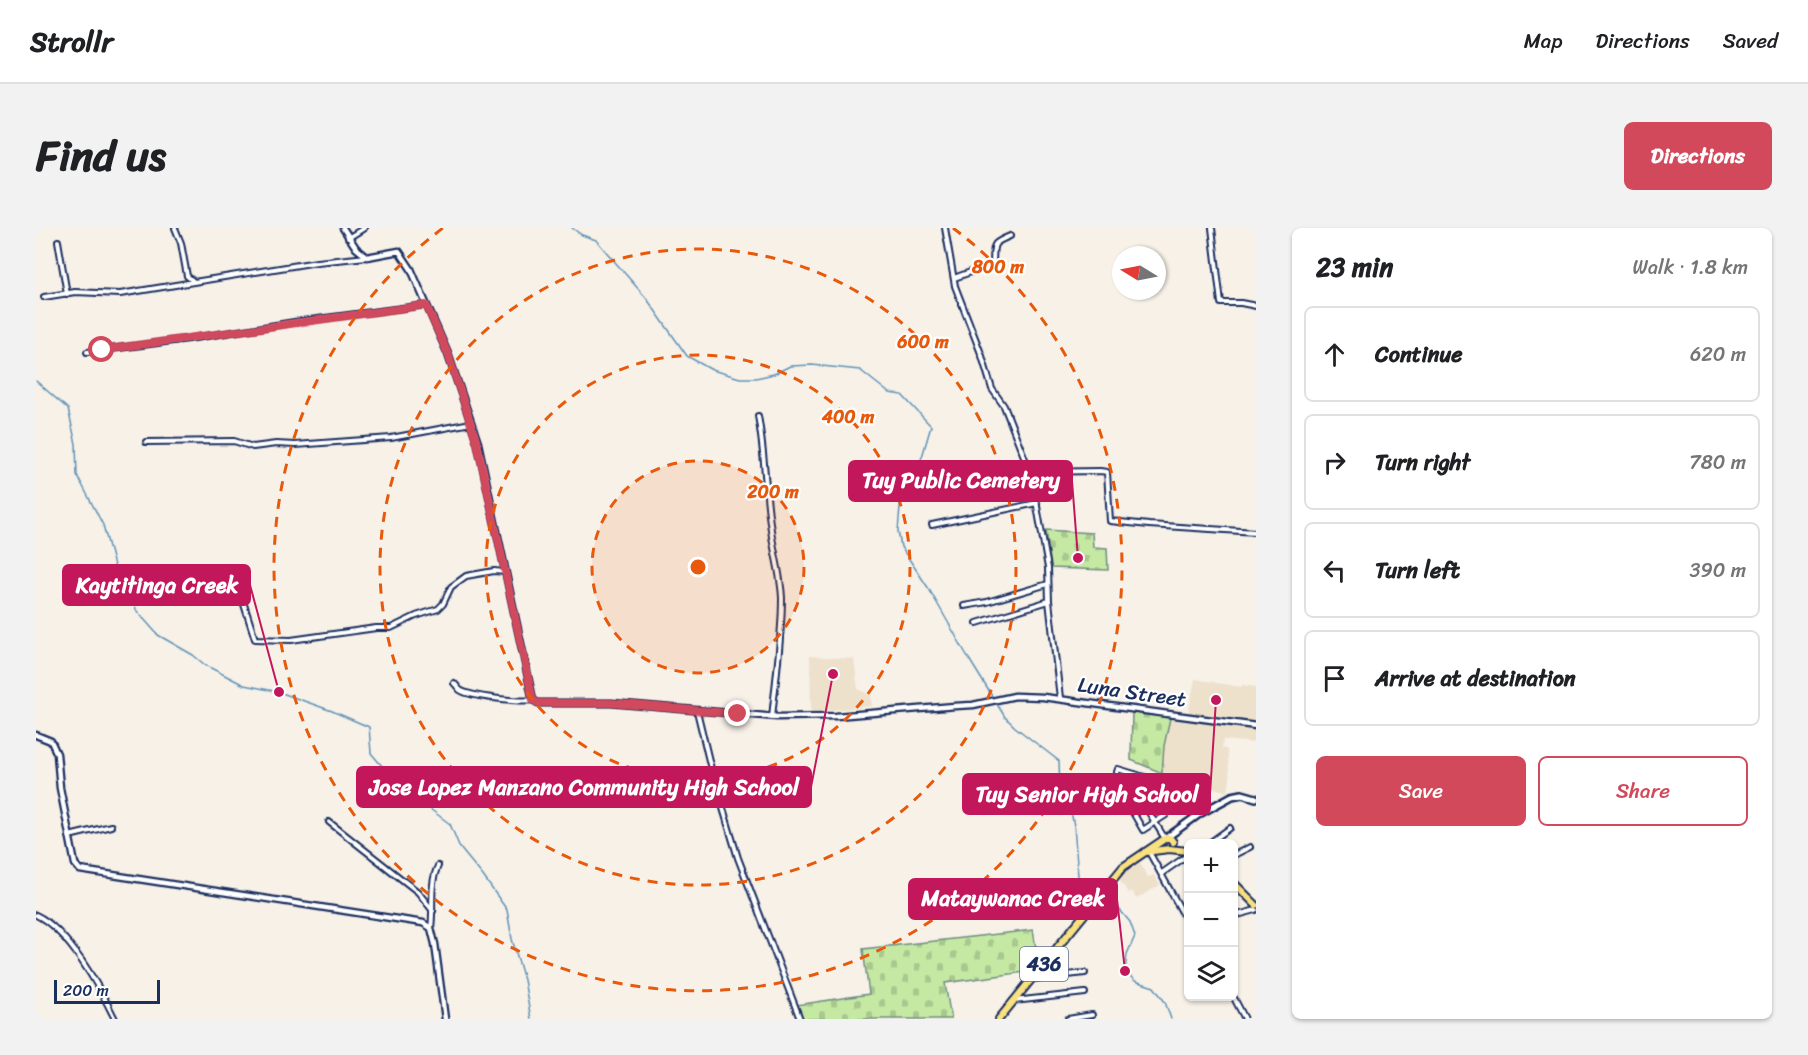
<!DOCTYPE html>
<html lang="en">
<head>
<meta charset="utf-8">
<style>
	:root { --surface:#fff; --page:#f2f2f2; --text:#202124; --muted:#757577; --line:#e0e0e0; --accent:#d1495b }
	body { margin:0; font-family:Sriracha,sans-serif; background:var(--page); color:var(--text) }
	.controls { position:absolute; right:18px; bottom:18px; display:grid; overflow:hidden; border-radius:9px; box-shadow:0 2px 4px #0004 }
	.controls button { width:54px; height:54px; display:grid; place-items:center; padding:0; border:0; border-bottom:2px solid var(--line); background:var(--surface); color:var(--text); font:30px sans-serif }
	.compass { position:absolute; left:1076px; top:18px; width:54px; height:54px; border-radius:50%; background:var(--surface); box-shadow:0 2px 4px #0004; rotate:280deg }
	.scale { position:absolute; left:18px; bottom:15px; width:106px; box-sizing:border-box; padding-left:6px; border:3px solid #1b2f5e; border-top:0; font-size:16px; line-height:21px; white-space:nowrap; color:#1b2f5e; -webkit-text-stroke:4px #fff; paint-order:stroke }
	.stop { position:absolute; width:18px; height:18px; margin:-14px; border:4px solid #d1495b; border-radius:50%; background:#fff }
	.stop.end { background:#d1495b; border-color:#fff; box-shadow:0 2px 6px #0008 }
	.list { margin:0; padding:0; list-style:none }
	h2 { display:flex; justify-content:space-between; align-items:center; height:78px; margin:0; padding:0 24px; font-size:26px }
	h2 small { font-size:20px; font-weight:400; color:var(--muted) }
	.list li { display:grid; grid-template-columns:39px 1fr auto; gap:18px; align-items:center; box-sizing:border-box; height:96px; margin:0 12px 12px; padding:0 12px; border:2px solid var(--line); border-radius:9px }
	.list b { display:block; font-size:22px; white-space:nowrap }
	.list em { font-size:20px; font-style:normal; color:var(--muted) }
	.actions { display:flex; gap:12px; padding:18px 24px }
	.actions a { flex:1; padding:14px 0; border:2px solid var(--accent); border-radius:9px; text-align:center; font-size:21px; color:var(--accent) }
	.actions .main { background:var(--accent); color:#fff }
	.icon { flex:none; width:33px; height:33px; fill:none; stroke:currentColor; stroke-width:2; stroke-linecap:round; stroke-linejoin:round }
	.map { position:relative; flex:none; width:1220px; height:791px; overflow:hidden; border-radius:9px }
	header { display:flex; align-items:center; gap:36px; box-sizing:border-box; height:84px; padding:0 30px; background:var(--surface); border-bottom:2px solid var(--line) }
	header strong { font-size:28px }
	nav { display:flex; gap:33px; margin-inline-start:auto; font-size:21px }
	.intro { display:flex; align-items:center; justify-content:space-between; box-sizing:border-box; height:144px; padding:0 36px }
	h1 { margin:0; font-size:42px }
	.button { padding:15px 27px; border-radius:9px; background:var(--accent); color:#fff; font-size:21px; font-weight:700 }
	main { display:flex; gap:36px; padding:0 36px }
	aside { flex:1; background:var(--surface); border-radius:9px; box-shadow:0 2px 4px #0004 }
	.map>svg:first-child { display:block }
	.built { fill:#ede1cc }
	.cemetery { fill:url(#cemetery-stones); stroke:#708c80; stroke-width:1.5 }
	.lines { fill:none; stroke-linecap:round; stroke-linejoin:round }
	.stream { stroke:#6193b7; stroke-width:1.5 }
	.minor-casing { stroke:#1b2f5e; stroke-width:8 }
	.tertiary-casing { stroke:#1b2f5e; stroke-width:9 }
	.secondary-casing { stroke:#1b2f5e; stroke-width:10 }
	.primary-casing { stroke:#1b2f5e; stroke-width:10 }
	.minor { stroke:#fff; stroke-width:4 }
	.tertiary { stroke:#fff; stroke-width:4.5 }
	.secondary { stroke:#fff; stroke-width:5 }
	.primary { stroke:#f9e181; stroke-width:6 }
	.route { stroke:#d1495b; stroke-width:8 }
	.ring { fill:none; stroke:#e8590c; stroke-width:3; stroke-dasharray:10 8 }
	.labels { text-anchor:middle; stroke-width:4.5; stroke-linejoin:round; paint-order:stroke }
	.shield { fill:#fff; stroke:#5f6d8e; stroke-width:1.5 }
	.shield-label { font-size:20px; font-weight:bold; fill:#1b2f5e }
	.street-label { font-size:21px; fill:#1b2f5e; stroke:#fff }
	.centre { fill:#e8590c; stroke:#fff; stroke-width:3 }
	.ring-label { font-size:18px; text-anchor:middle; font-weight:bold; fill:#e8590c; stroke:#fff; stroke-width:4.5; stroke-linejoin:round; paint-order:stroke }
	.leader { fill:none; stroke:#c2185b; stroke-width:2 }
	.callout-dot { fill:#c2185b; stroke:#fff; stroke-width:2 }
	.callout { fill:#c2185b; stroke:#c2185b; stroke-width:2 }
	.callout-label { font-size:22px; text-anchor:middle; font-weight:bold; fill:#fff }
</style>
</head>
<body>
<header>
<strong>Strollr</strong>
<nav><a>Map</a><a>Directions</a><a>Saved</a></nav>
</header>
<div class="intro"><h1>Find us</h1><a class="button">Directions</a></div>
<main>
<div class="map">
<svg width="1220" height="791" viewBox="0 0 1220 791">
	<defs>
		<pattern id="cemetery-stones" width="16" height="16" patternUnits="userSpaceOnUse" patternTransform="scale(1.5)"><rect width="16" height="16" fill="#c5e9a3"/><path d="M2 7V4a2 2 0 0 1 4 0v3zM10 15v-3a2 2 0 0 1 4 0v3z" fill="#a9c88f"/></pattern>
	</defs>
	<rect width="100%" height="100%" fill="#f7f1e8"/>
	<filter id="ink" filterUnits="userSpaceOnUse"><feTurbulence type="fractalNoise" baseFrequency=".0167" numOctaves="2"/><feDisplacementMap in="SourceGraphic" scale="12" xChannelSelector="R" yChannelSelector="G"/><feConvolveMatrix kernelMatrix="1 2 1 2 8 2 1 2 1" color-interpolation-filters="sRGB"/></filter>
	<g filter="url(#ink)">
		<g class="built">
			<path d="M774 428 818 431 822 461 835 467 836 478 775 484Z"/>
			<path d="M1159 451 1205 459 1206 457 1220 459V494L1152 486Z"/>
			<path d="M1134 490 1220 501V515L1187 512 1186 520 1191 522 1194 551 1192 564 1126 545 1128 518Z"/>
			<path d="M1103 633 1112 649 1118 647 1124 657 1100 671 1096 663 1092 665 1083 651 1092 641Z"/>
		</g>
		<g class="cemetery">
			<path d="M1010 302 1056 305 1057 319 1071 320 1072 342 1015 340Z"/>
			<path d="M1096 484 1134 490 1128 518 1126 545 1095 532Z"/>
			<path d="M997 702 1002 733 996 743 909 755 915 791H765L760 777 833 766 827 721Z"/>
		</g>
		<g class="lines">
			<g class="stream">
				<path d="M536 0 546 7 560 12 611 71 651 128 676 142 704 150H720L738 146 754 138 776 137 824 142 853 165 866 167 895 198 886 229 879 245 865 266 862 303 865 319 893 361 933 431 969 489 979 499 1023 533 1024 561 1032 570 1038 598 1042 648 1055 665 1060 668"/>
				<path d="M0 153 32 181 40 216 41 247 67 297 80 345 97 364 100 382 122 407 157 427 169 437 208 457 243 464 296 483 333 499 335 525 346 538 379 550 378 569 414 596 424 620 447 648 471 682 476 711 488 752 495 791"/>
				<path d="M1064 670 1083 681 1094 694 1099 708 1091 726 1089 743 1099 753 1118 759 1129 774 1135 791"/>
			</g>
			<defs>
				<g id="minor">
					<path d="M139 0 145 15 151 48 157 53"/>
					<path d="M909 0 919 58 946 128 956 161 968 178 989 231 999 267 1012 340 1013 373 1024 470"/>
					<path d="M1176 0 1185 75H1205L1220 78"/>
					<path d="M312 10 328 0"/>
					<path d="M22 13 31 66"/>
					<path d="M918 50 957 36C958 15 955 16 974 8"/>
					<path d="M8 69 39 64 84 66 281 34 331 29"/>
					<path d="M51 124 153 111 258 94 390 77"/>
					<path d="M722 188C729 226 729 264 735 302 738 325 745 347 746 370 746 408 740 450 736 489"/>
					<path d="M110 214 198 213 217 219 240 216 259 217 355 210 435 195"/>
					<path d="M994 244 1064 243 1071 244 1074 293 1113 297 1220 304"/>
					<path d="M896 297 1001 275"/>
					<path d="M160 370 183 366 205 367 219 411 255 412 340 400H355L380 388 402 381 407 376 415 359 430 348 458 343 469 344"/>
					<path d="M928 378 951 374 1012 356"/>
					<path d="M941 395 1013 373"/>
					<path d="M418 455C420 457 422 460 424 462 434 469 484 474 497 472"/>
					<path d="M661 483 674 537 702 630 764 791"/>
					<path d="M1082 541 1125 554V576L1130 583V587L1107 602 1084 562 1081 544Z"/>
					<path d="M1098 546C1096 563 1120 594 1129 611"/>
					<path d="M293 594 382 664 397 683"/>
					<path d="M33 608 75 598"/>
					<path d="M1172 616 1194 600"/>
					<path d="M1113 624 1152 695"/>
					<path d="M1198 627 1214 619"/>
					<path d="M1126 645 1152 627"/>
					<path d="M0 687C32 702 64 760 79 791"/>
					<path d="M1198 688 1220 682"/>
					<path d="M395 700C398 680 393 656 402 638"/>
					<path d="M996 751 1049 745"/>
					<path d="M1197 768 1209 791"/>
					<path d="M978 773 1049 765"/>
					<path d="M1032 791 1056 787"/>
				</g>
				<g id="tertiary">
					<path d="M307 0 320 20 331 29 363 23 375 41 412 126 442 215 497 472 502 475H575L741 489 800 488 919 478 937 477 979 468 1007 469 1220 498"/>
					<path d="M0 507 15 513 21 526 24 560 39 636 44 642 387 695 395 700 399 716 409 791"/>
				</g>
				<path id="secondary" d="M1130 610 1165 585 1196 568 1206 566 1220 570"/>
				<g id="primary">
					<path d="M1109 624 1133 621 1152 623"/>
					<path d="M1198 655 1220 677"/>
					<path d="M963 791 1087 639 1130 610H1134L1137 614"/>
				</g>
			</defs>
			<use href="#minor" class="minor-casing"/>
			<use href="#tertiary" class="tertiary-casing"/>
			<use href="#secondary" class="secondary-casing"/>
			<use href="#primary" class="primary-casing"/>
			<use href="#minor" class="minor"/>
			<use href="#tertiary" class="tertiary"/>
			<use href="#secondary" class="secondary"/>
			<use href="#primary" class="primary"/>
		</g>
	</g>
	<g class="lines" filter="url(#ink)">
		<path class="route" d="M66 122 390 77 412 126 441 215 497 472 502 475H575L702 486"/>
	</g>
	<circle cx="662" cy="339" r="106" fill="#e8590c" fill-opacity=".12"/>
	<g class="ring">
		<circle cx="662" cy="339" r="106"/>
		<circle cx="662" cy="339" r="212"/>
		<circle cx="662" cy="339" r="318"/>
		<path d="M917 0A424 424 0 1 1 407 0"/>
	</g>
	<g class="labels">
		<rect class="shield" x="984" y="719" width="48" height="34" rx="4.5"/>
		<g class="shield-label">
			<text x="1008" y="743">436</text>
		</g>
		<g class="street-label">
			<text transform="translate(1096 464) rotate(8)" y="7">Luna Street</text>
		</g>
	</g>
	<circle cx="662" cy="339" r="9" class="centre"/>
	<g class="ring-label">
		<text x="962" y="45">800 m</text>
		<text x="887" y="120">600 m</text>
		<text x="812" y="195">400 m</text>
		<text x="737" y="270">200 m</text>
	</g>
	<path class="leader" d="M1042 330L1036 253M243 464L214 357M797 446L775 559M1180 472L1174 566M1089 743L1081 671"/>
	<g class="callout-dot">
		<circle cx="1042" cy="330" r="6"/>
		<circle cx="243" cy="464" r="6"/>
		<circle cx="797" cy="446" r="6"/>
		<circle cx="1180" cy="472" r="6"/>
		<circle cx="1089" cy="743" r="6"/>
	</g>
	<g class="callout">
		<rect x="813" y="233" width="223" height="40" rx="6"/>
		<rect x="27" y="337" width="187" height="40" rx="6"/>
		<rect x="321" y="539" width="454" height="40" rx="6"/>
		<rect x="927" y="546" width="247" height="40" rx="6"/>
		<rect x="873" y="651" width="208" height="40" rx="6"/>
	</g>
	<g class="callout-label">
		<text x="925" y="260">Tuy Public Cemetery</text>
		<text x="121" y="365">Kaytitinga Creek</text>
		<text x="548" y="567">Jose Lopez Manzano Community High School</text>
		<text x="1051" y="574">Tuy Senior High School</text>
		<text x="977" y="678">Mataywanac Creek</text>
	</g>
</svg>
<div class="controls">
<button>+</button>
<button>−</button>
<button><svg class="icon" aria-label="layers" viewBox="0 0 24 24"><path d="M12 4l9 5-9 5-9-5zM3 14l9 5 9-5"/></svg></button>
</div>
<svg class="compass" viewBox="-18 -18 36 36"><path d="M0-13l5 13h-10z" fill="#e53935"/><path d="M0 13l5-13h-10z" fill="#757577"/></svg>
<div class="scale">200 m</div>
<div class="stop" style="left:66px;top:122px"></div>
<div class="stop end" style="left:702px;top:486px"></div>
</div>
<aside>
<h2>23 min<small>Walk · 1.8 km</small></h2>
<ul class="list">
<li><svg class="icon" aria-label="ahead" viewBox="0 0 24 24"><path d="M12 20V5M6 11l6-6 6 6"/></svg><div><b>Continue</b></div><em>620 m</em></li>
<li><svg class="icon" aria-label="right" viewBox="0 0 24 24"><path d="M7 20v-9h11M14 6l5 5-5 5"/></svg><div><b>Turn right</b></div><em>780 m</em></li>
<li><svg class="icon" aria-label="left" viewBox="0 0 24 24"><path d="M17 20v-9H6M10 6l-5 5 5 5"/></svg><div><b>Turn left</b></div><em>390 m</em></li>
<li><svg class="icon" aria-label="arrive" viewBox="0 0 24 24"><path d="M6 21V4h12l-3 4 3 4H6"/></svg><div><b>Arrive at destination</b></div></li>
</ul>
<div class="actions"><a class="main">Save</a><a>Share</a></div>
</aside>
</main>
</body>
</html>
